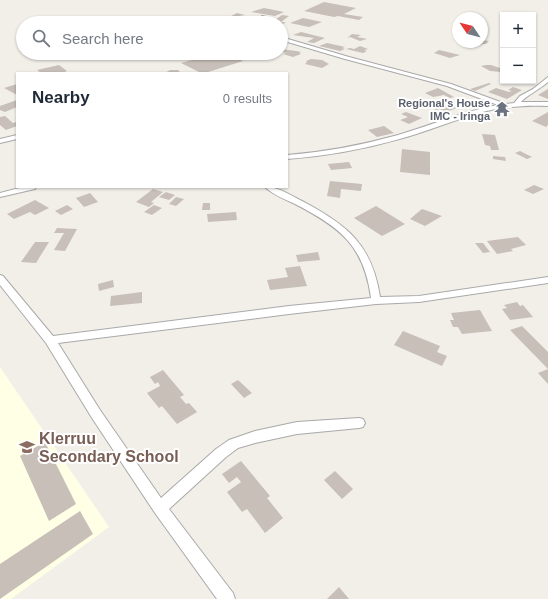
<!DOCTYPE html>
<html lang="en">
<head>
<meta charset="utf-8">
<style>
	:root { --surface:#fff; --page:#f2f2f3; --text:#1f2937; --muted:#747a83; --line:#e0e1e3 }
	body { margin:0; font-family:Helvetica,sans-serif; background:var(--page); color:var(--text) }
	.controls { position:absolute; right:12px; top:12px; display:grid; overflow:hidden; border-radius:0px; box-shadow:0 1px 3px #0004 }
	.controls button { width:36px; height:36px; display:grid; place-items:center; padding:0; border:0; border-bottom:1px solid var(--line); background:var(--surface); color:var(--text); font:20px sans-serif }
	.compass { position:absolute; left:452px; top:12px; width:36px; height:36px; border-radius:50%; background:var(--surface); box-shadow:0 1px 3px #0004; rotate:305deg }
	.list { margin:0; padding:0; list-style:none }
	h2 { display:flex; justify-content:space-between; align-items:center; height:52px; margin:0; padding:0 16px; font-size:17px }
	h2 small { font-size:13px; font-weight:400; color:var(--muted) }
	.icon { flex:none; width:22px; height:22px; fill:none; stroke:currentColor; stroke-width:2; stroke-linecap:round; stroke-linejoin:round }
	.map { position:relative; flex:none; width:548px; height:599px; overflow:hidden }
	.search { position:absolute; background:var(--surface); box-shadow:0 1px 3px #0004; left:16px; top:16px; width:272px; height:44px; display:flex; align-items:center; gap:10px; box-sizing:border-box; padding:0 14px; border-radius:22px; color:var(--muted); font-size:15px }
	.panel { position:absolute; background:var(--surface); box-shadow:0 1px 3px #0004; left:16px; top:72px; width:272px; height:116px; border-radius:0px }
	.map>svg:first-child { display:block }
	.education { fill:#ffffe5 }
	.building { fill:#c7bfb8 }
	.lines { fill:none; stroke-linecap:round; stroke-linejoin:round }
	.street-casing { stroke:#a9a9a9; stroke-width:2 }
	.street { fill:#fff; fill-rule:evenodd }
	.labels { text-anchor:middle; stroke-width:4; stroke-linejoin:round; paint-order:stroke }
	.far-worship-label { font-size:11px; font-weight:bold; fill:#5b616d; stroke:#fff; text-anchor:end }
	.near-education-label { font-size:16px; font-weight:bold; fill:#785e54; stroke:#fff; text-anchor:start }
</style>
</head>
<body>
<div class="map">
<svg width="548" height="599" viewBox="0 0 548 599">
	<rect width="100%" height="100%" fill="#f2efe9"/>
	<path class="education" d="M0 367 109 527 11 599H0Z"/>
	<g class="building">
		<path d="M324 2 356 8 344 14 363 17 359 20 338 16 334 17 304 11Z"/>
		<path d="M264 8 284 12 275 16 251 12Z"/>
		<path d="M237 13 245 15 239 16V20L225 19Z"/>
		<path d="M282 15 289 16 281 22H286L282 25 281 23 272 22Z"/>
		<path d="M303 18 322 22 309 27 290 23Z"/>
		<path d="M301 32 325 38 314 43 307 42 314 38 293 35Z"/>
		<path d="M352 34 361 35 357 37 367 39 360 41 350 37 347 38Z"/>
		<path d="M482 40 489 41 486 44H482L481 45 466 43 482 42Z"/>
		<path d="M327 43 345 47 342 48 345 49 340 51 319 46Z"/>
		<path d="M360 46 368 49 364 50 367 51 363 53 346 49 350 48 354 49Z"/>
		<path d="M281 49 296 51 301 52 299 53 301 54 293 57 283 54 286 53 281 51Z"/>
		<path d="M439 50 460 55 450 58 434 53Z"/>
		<path d="M157 53H179V54L164 57Z"/>
		<path d="M217 53H226L235 58 229 59 236 58 243 61 208 72 210 73H201L181 63Z"/>
		<path d="M311 59 322 60 329 64 322 68 305 64 307 62 306 61Z"/>
		<path d="M59 65 67 71 62 73H41L37 70Z"/>
		<path d="M486 65H491L503 69 501 72 490 71 481 66Z"/>
		<path d="M170 70H178L180 72 165 73Z"/>
		<path d="M489 83 491 84 475 91 470 89Z"/>
		<path d="M17 84V95L4 88Z"/>
		<path d="M513 87 522 90 507 99 488 92 496 88 509 92 512 91 508 90Z"/>
		<path d="M438 88 454 97 450 98 444 95 433 97 425 93Z"/>
		<path d="M548 89V99L538 95Z"/>
		<path d="M17 100V107L5 112 0 110V106Z"/>
		<path d="M433 100 437 102 443 101 457 108 446 112 440 109 436 110 423 103Z"/>
		<path d="M406 112 422 118 409 124 400 120 408 117 401 114Z"/>
		<path d="M548 112V125L546 127 532 121Z"/>
		<path d="M5 116 13 123 17 122V126L6 130 0 125V117Z"/>
		<path d="M384 126 394 133 377 137 368 130Z"/>
		<path d="M482 134 495 135 499 150H491L490 146 485 145Z"/>
		<path d="M402 149 430 152V175L400 172Z"/>
		<path d="M520 151 532 157 527 159 515 153Z"/>
		<path d="M493 156 505 157 506 161 493 159Z"/>
		<path d="M349 162 352 168 331 170 328 164Z"/>
		<path d="M330 181 362 184 361 191 341 189 340 198 327 196Z"/>
		<path d="M534 185 544 189 533 194 524 190Z"/>
		<path d="M153 189 163 192 151 202 154 203 149 207 136 202Z"/>
		<path d="M166 192 175 195 169 200 159 197Z"/>
		<path d="M90 193 98 202 84 207 76 198Z"/>
		<path d="M176 197 184 199 176 206 169 204Z"/>
		<path d="M35 200 49 208 35 215 30 212 14 219 7 214Z"/>
		<path d="M203 203H210V210H202Z"/>
		<path d="M67 205 73 209 61 215 55 211Z"/>
		<path d="M154 205 162 208 152 215 144 212Z"/>
		<path d="M376 206 405 224 382 236 354 218Z"/>
		<path d="M422 209 442 216 425 226 410 219Z"/>
		<path d="M236 212 237 220 208 222 207 214Z"/>
		<path d="M57 228 77 229 65 251 54 250 64 233H54Z"/>
		<path d="M518 237 526 245 511 249 513 251 497 254 487 241Z"/>
		<path d="M35 242H49L36 263 21 262Z"/>
		<path d="M475 243H483L490 252 483 253Z"/>
		<path d="M318 252 320 260 298 262 296 255Z"/>
		<path d="M300 266 307 286 270 290 267 280 288 277 285 268Z"/>
		<path d="M113 280 114 287 99 291 98 284Z"/>
		<path d="M142 292V303L110 306 111 296Z"/>
		<path d="M517 302 520 306 523 305 533 317 510 320 502 309 507 308 504 305Z"/>
		<path d="M480 310 492 331 462 334 458 327H453L450 320H454L451 313Z"/>
		<path d="M522 326 548 352V384L538 373 548 369 510 330Z"/>
		<path d="M403 331 440 346 437 352 447 356 442 366 394 345Z"/>
		<path d="M163 370 184 395 180 397 186 404 189 403 197 412 177 424 162 406 159 408 147 393 160 386 158 382 155 384 150 377Z"/>
		<path d="M238 380 252 393 244 398 231 384Z"/>
		<path d="M45 442 76 504 49 521 20 456Z"/>
		<path d="M241 461 270 496 267 498 283 518 265 533 247 509 242 512 227 492 241 482 237 477 229 483 222 474Z"/>
		<path d="M335 471 353 489 342 499 324 480Z"/>
		<path d="M80 511 93 534 0 599V564Z"/>
		<path d="M339 587 349 599H327Z"/>
	</g>
	<g class="lines">
		<defs>
			<g id="street">
				<path d="M262 16 266 17 263 23H259Z"/>
				<path d="M281 37 349 57 451 84 506 104 514 103 520 96 533 89 548 77V82C540 89 526 96 521 102H548V106C531 105 514 106 496 109 465 115 435 129 403 138 365 149 327 156 287 159V155C325 152 362 145 398 135 432 125 464 111 498 105L447 86 345 59 281 40Z"/>
				<path d="M17 135V139L0 143V139Z"/>
				<path d="M23 187H36L35 189 0 197V193Z"/>
				<path d="M265 187C279 187 290 195 302 201 347 225 372 244 380 297L419 296 548 277V283L419 302 376 304 289 314 58 343 100 410 161 498 216 449 229 440 255 431 297 422 359 418 363 419 365 423 363 427 359 428 297 434 255 443 238 448 226 457 169 509 233 593 235 599H217L155 513 92 418 46 343 0 285V275L3 276 53 336 289 306 371 298C364 246 341 228 297 205 287 200 273 195 265 187Z"/>
			</g>
		</defs>
		<use href="#street" class="street-casing"/>
		<use href="#street" class="street"/>
	</g>
	<defs>
		<symbol id="temple-bare" viewBox="-9 -9 18 18"><path d="M0-6L5-2H3V0L6.5 2.5H4V6H1.5V3h-3V6H-4V2.5H-6.5L-3 0V-2H-5Z" fill="#6b7280" stroke="#fff" stroke-width="2.5" paint-order="stroke"/></symbol>
		<symbol id="school-bare" viewBox="-9 -9 18 18"><path d="M0-5L7-2L0 1L-7-2ZM-4 1L0 2.5L4 1V4Q0 6-4 4Z" fill="#8d6e63" stroke="#fff" stroke-width="2.5" paint-order="stroke"/></symbol>
	</defs>
	<g fill-rule="evenodd">
		<use href="#temple-bare" x="491" y="98" width="22" height="22"/>
		<use href="#school-bare" x="16" y="436" width="22" height="22"/>
	</g>
	<g class="labels">
		<g class="far-worship-label">
			<text x="490" y="107">Regional's House<tspan x="490" dy="13">IMC - Iringa</tspan></text>
		</g>
		<g class="near-education-label">
			<text x="39" y="444">Klerruu<tspan x="39" dy="18">Secondary School</tspan></text>
		</g>
	</g>
</svg>
<div class="controls">
<button>+</button>
<button>−</button>
</div>
<svg class="compass" viewBox="-18 -18 36 36"><path d="M0-13l5 13h-10z" fill="#e53935"/><path d="M0 13l5-13h-10z" fill="#747a83"/></svg>
<div class="search"><svg class="icon" aria-label="search" viewBox="0 0 24 24"><circle cx="10" cy="10" r="6"/><path d="M15 15l6 6"/></svg>Search here</div>
<section class="panel">
<h2>Nearby<small>0 results</small></h2>
<ul class="list">
</ul>
</section>
</div>
</body>
</html>
